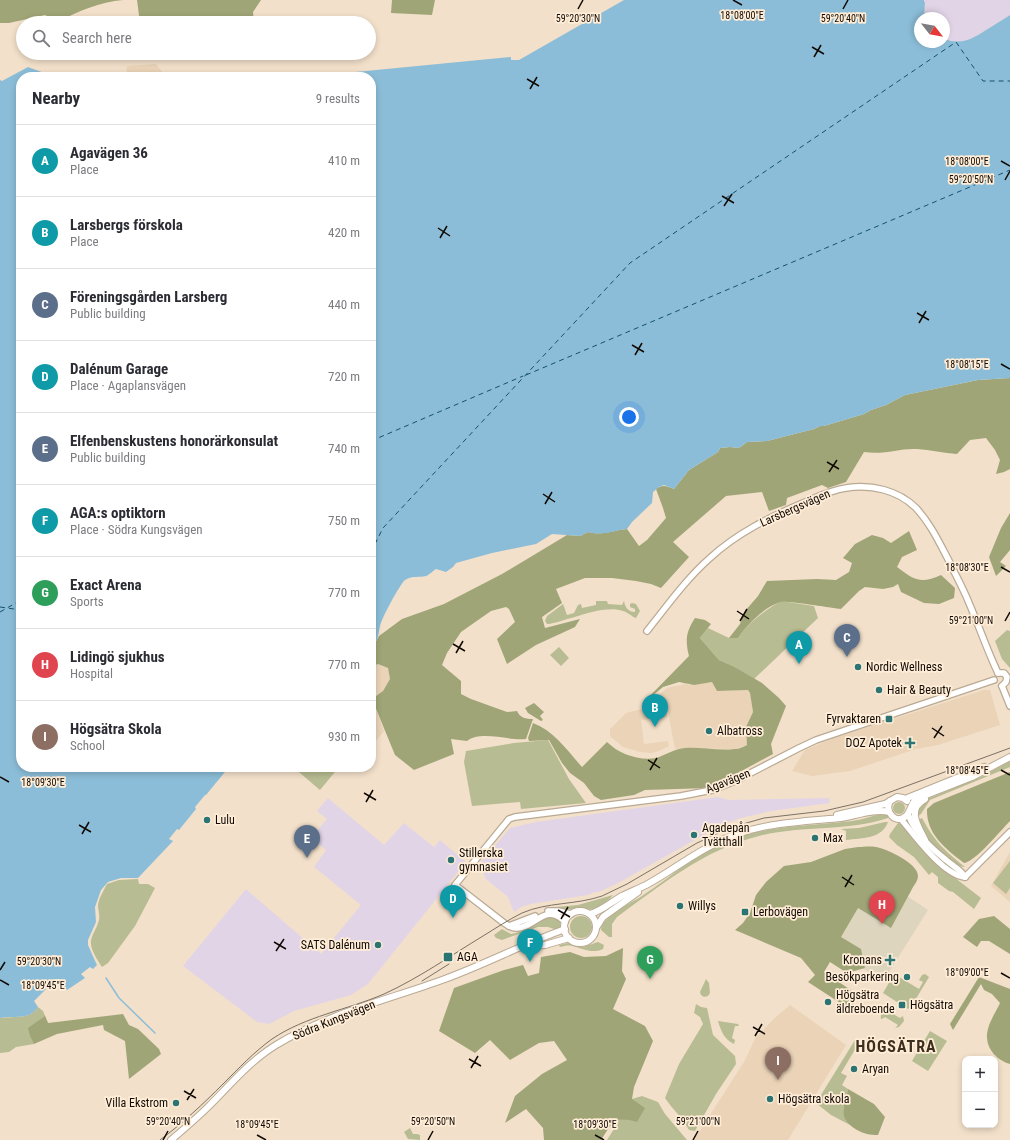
<!DOCTYPE html>
<html lang="en">
<head>
<meta charset="utf-8">
<style>
	:root { --surface:#fff; --page:#f2f2f3; --text:#2b2b33; --muted:#7c7c81; --line:#e1e1e2; --accent:#7c3aed }
	body { margin:0; font-family:"Roboto Condensed",sans-serif; background:var(--page); color:var(--text) }
	.controls { position:absolute; right:12px; bottom:12px; display:grid; overflow:hidden; border-radius:8px; box-shadow:0 2px 6px #0003 }
	.controls button { width:36px; height:36px; display:grid; place-items:center; padding:0; border:0; border-bottom:1px solid var(--line); background:var(--surface); color:var(--text); font:20px sans-serif }
	.compass { position:absolute; left:914px; top:12px; width:36px; height:36px; border-radius:50%; background:var(--surface); box-shadow:0 2px 6px #0003; rotate:121deg }
	.you { position:absolute; left:629px; top:417px; width:14px; height:14px; margin:-10px; border:3px solid #fff; border-radius:50%; background:#1a73e8; box-shadow:0 0 0 6px #1a73e833 }
	.badge { display:grid; place-items:center; width:26px; height:26px; border-radius:50%; background:var(--accent); color:#fff; font-size:13px; font-weight:700 }
	.pin { position:absolute; translate:-50% -33px; filter:drop-shadow(0 1px 2px #0008) }
	.pin::after { content:''; position:absolute; top:21px; width:14px; height:12px; background:inherit; clip-path:polygon(0 0,100% 0,50% 100%) }
	.list { margin:0; padding:0; list-style:none }
	h2 { display:flex; justify-content:space-between; align-items:center; height:52px; margin:0; padding:0 16px; font-size:17px }
	h2 small { font-size:13px; font-weight:400; color:var(--muted) }
	.list li { display:grid; grid-template-columns:26px 1fr auto; gap:12px; align-items:center; box-sizing:border-box; height:72px; padding:0 16px; border-top:1px solid var(--line) }
	.list b { display:block; font-size:15px; white-space:nowrap }
	.list p { margin:0; font-size:13px; white-space:nowrap; color:var(--muted) }
	.list em { font-size:13px; font-style:normal; color:var(--muted) }
	.icon { flex:none; width:22px; height:22px; fill:none; stroke:currentColor; stroke-width:2; stroke-linecap:round; stroke-linejoin:round }
	.map { position:relative; flex:none; width:1010px; height:1140px; overflow:hidden }
	.search { position:absolute; background:var(--surface); box-shadow:0 2px 6px #0003; left:16px; top:16px; width:360px; height:44px; display:flex; align-items:center; gap:10px; box-sizing:border-box; padding:0 14px; border-radius:22px; color:var(--muted); font-size:15px }
	.panel { position:absolute; background:var(--surface); box-shadow:0 2px 6px #0003; left:16px; top:72px; width:360px; height:700px; border-radius:16px }
	.map>svg:first-child { display:block }
	.built { fill:#ead3b7 }
	.industrial { fill:#e2d4e7 }
	.medical { fill:#ded5bf }
	.green { fill:#b8bc92 }
	.forest { fill:#a0a577 }
	.water { fill:#8cbdd8 }
	.lines { fill:none; stroke-linecap:round; stroke-linejoin:round }
	.stream { stroke:#8cbdd8; stroke-width:1.5 }
	.ferry { stroke:#13526d; stroke-width:1; stroke-dasharray:5 4; stroke-linecap:butt }
	.tertiary-casing { stroke:#baaa94; stroke-width:8 }
	.secondary-casing { stroke:#baaa94; stroke-width:8 }
	.tertiary { stroke:#fff; stroke-width:5.5 }
	.secondary { stroke:#fff; stroke-width:6 }
	.tram { stroke:#7c7163; stroke-width:1 }
	.ticks { fill:none; stroke:#100a04; stroke-width:1.5 }
	.poi-dot { fill:#2a7473; stroke:#ffedd7; stroke-width:1.5 }
	.labels { text-anchor:middle; stroke-width:3.5; stroke-linejoin:round; paint-order:stroke }
	.street-label { font-size:12px; fill:#100a04; stroke:#ffedd7 }
	.poi-label { font-size:12px; fill:#100a04; stroke:#ffedd7; text-anchor:start }
	.district-label { font-size:16px; font-weight:bold; letter-spacing:1px; fill:#3d2f1d; stroke:#ffedd7 }
	.ticks-label { font-size:10px; text-anchor:middle; fill:#100a04; stroke:#ffedd7; stroke-width:3.5; stroke-linejoin:round; paint-order:stroke }
</style>
</head>
<body>
<div class="map">
<svg width="1010" height="1140" viewBox="0 0 1010 1140">
	<rect width="100%" height="100%" fill="#f2e0ca"/>
	<g class="built">
		<path d="M156 64 166 77H126L127 66Z"/>
		<path d="M378 664 388 668 390 679 383 691 372 699 384 731 371 747V667Z"/>
		<path d="M712 682 717 691 748 690 750 693 753 712 746 727 747 745 735 749 685 748 675 749 668 712 665 710H661L651 705V702L666 689 670 687 682 685 684 683 689 685Z"/>
		<path d="M984 690H990L1000 725 938 745 916 749 850 771 812 776 792 771 805 750 834 738Z"/>
		<path d="M647 709 660 713 667 712V717L641 720 644 744 668 741 669 746 659 751 651 753 640 752 623 747 610 736V729L626 713 637 710Z"/>
		<path d="M1010 852V902L991 886Z"/>
		<path d="M790 1005 846 1045 788 1140H694L744 1062 756 1037 776 1017Z"/>
	</g>
	<g class="industrial">
		<path d="M924 0H1010V15L973 38 963 42H956L944 39V18H924L925 2H924Z"/>
		<path d="M718 797 728 800 829 798 830 803 771 811 741 818 723 824 620 882 599 892H595L588 895 531 904 521 907 515 912 513 910 508 897 485 878 482 865 480 863 510 828 536 822Z"/>
		<path d="M328 798 384 845 404 823 434 847 440 840 466 862 368 984 351 995 294 1011 269 1024 257 1022 183 966 246 889 321 954 361 905 314 867 326 850 311 838 327 819 317 811Z"/>
	</g>
	<path class="medical" d="M907 896 928 910 884 980 862 968 837 938 857 904Z"/>
	<g class="green">
		<path d="M596 601H607L608 604 622 605 624 601C625 607 628 612 635 612V609L630 607V604L632 603 636 604 640 611 636 618C632 617 628 612 623 611 604 604 570 620 549 624H547L545 621 547 616 563 604 567 615 574 613 578 605 581 604 582 608 596 605Z"/>
		<path d="M781 601 814 606 818 618 754 679 733 666 719 660 700 638 708 628 729 638H738C750 621 764 611 781 601Z"/>
		<path d="M1007 630 1010 631V668L1002 659 995 641Z"/>
		<path d="M559 647 569 658 561 666 550 655Z"/>
		<path d="M548 740 569 779 586 803 521 809 520 802 472 806 464 762 466 751 514 743Z"/>
		<path d="M1010 761V767L930 800 921 814 917 817 919 806 927 799 981 777Z"/>
		<path d="M293 767H339L320 790Z"/>
		<circle cx="899" cy="808" r="6"/>
		<path d="M882 813 888 816V818C847 832 801 825 759 836 705 849 661 885 617 917L612 924V937H609L601 930C602 916 631 903 642 896 671 877 698 852 732 839 771 825 812 826 852 821 862 820 872 816 882 813Z"/>
		<path d="M922 818C935 842 944 850 965 867 953 867 930 842 923 832 921 828 919 824 918 820Z"/>
		<path d="M885 822H888C882 839 862 838 846 840V831L841 829 859 828Z"/>
		<path d="M898 823 902 824 946 871 981 898 974 909 953 892 949 891 938 883V877L932 872 929 875 914 857 897 845 889 837 890 834Z"/>
		<path d="M1010 861V888L1006 894 993 883Z"/>
		<path d="M138 879 139 884H148L155 888 135 926 108 963 102 967C98 961 91 950 91 944 90 937 96 930 98 923 101 917 98 911 98 905 99 898 104 890 107 884L119 880Z"/>
		<path d="M613 895 605 904 596 910 582 908 560 910 555 907 578 905Z"/>
		<circle cx="581" cy="927" r="11"/>
		<path d="M554 917C558 920 562 922 560 928L555 931 554 929 548 927H538L502 940 496 938 494 935 502 929 511 934C516 933 521 932 526 929 536 924 542 918 554 917Z"/>
		<path d="M598 942 604 945 603 949C592 954 583 949 573 946 569 945 564 946 560 947L559 945 568 943 575 946 583 947Z"/>
		<path d="M894 974 919 989 923 982 919 980 922 975 925 974 929 977 911 1007 908 1009 883 993Z"/>
		<path d="M706 979 709 983 710 993 708 996 704 997 701 995 700 992Z"/>
		<path d="M696 1004 701 1007 707 1008 713 1035 735 1056 736 1064 716 1094 695 1131 689 1130C683 1118 673 1110 665 1098L679 1064 703 1024 700 1017 694 1013Z"/>
		<path d="M38 1007 43 1011 48 1023 34 1044 16 1047 9 1052 0 1053V1018C13 1016 30 1020 38 1007Z"/>
		<path d="M888 1007H889L886 1010 900 1018 903 1016 904 1021 899 1027 895 1028 898 1025 885 1017 882 1019H881C880 1014 883 1008 888 1007Z"/>
		<path d="M718 1021 738 1024 739 1026H735L732 1038 735 1040 734 1044C724 1039 721 1031 718 1021Z"/>
		<path d="M930 1031 947 1041 928 1071 912 1061Z"/>
		<path d="M855 1040 860 1041 841 1073 847 1076 842 1085 848 1089C845 1103 839 1113 850 1125L831 1115 816 1103Z"/>
		<path d="M642 1096 658 1102 665 1114 687 1140H607L619 1121 612 1123 623 1118 632 1099Z"/>
		<path d="M410 1128 413 1134H417L420 1135V1140L408 1139 404 1132Z"/>
	</g>
	<g class="forest">
		<path d="M0 0H123C100 2 78 11 58 22L45 15 9 23H0Z"/>
		<path d="M137 0H261L253 12 254 23H193V20L155 16 140 23Z"/>
		<path d="M392 0H435L432 15 391 13Z"/>
		<path d="M1010 378V469L1004 472 996 474 1000 460 995 450 986 438 970 440 957 454C944 453 930 450 917 449 899 448 885 455 864 452L846 482 828 488 822 485 787 498 786 505 769 511 762 492 726 496 673 542 689 557 661 588 651 584 636 581 612 578H585L556 589 562 603 542 617 545 628 580 619 575 627 536 645 507 664 497 639 515 622 509 609 506 607 491 611 461 632 447 653 442 665 461 681V694L471 699 507 712 517 711C520 718 526 719 533 719L526 739C509 741 481 730 467 741L451 739 454 754 414 770 395 755 372 699 383 691 390 679 388 668 378 664 371 667V648L374 645 379 636 402 619 444 604 502 574 567 535 580 536 588 532C603 536 612 530 627 529L639 546 647 540 666 518 663 508 656 489C662 484 667 486 674 489L689 470 718 452 720 448 730 447 739 448 747 442 767 441 814 429 820 426H824L864 414 871 410 886 405 905 395 978 380Z"/>
		<path d="M1010 513V550L1000 562 1006 566 996 576 989 557 1001 528Z"/>
		<path d="M909 531 917 550 902 557 897 567C913 579 920 585 941 575L955 588 954 598 939 604 924 603 901 592 898 584 893 587 883 589 865 587 859 591 841 609C832 608 785 600 780 602 763 608 748 624 738 638H729L740 624 745 611 758 596 767 581 817 579 836 580 849 572 852 563 843 558 855 544 872 535 883 538 891 543Z"/>
		<path d="M695 618 705 620 711 624 700 638 719 660 733 666 762 683 779 698 786 706 771 744 773 754 710 788 645 790 634 795 601 800 594 796 584 783 570 773 562 763 549 740 529 741 528 738 533 723C554 731 567 750 582 767L607 742C619 754 639 761 656 758 666 755 674 749 685 748 701 747 718 751 735 749 739 749 743 747 747 745L746 727 753 712 750 693 748 690 717 691 712 682 694 685 679 682 663 687 641 705 689 656C685 640 686 632 695 618Z"/>
		<path d="M534 703 544 712 540 716 543 720 541 721 528 713 525 708Z"/>
		<path d="M1010 772V821C1001 830 975 862 964 863 946 849 926 834 927 809L934 803Z"/>
		<path d="M858 847C863 847 870 846 876 847 887 849 918 863 918 876 918 881 914 885 912 889 905 902 898 915 891 928L858 908 841 937 861 949 865 968 847 973 830 962 824 972 858 995 859 996 857 1000 856 999 851 1010 808 982 815 975 801 958 735 930 743 923 750 913 756 895 766 882 784 866 811 862 845 849Z"/>
		<path d="M994 916 1010 929V954L989 941H981L977 947 963 937 979 919Z"/>
		<path d="M623 948 622 971 626 979 613 1009 645 1026 653 1041 634 1087 632 1099 645 1108 637 1122C613 1116 614 1121 601 1140H544L543 1128 526 1109 505 1123 515 1096 542 1074 567 1060 554 1041 539 1043 510 1060 490 1040 475 1053 439 1031 454 988 504 970 523 965 528 976 539 973 541 957 570 952 584 957 606 956Z"/>
		<path d="M979 977 1010 989V1064C997 1060 986 1049 987 1034 988 1023 996 1012 1000 1003L992 994 984 990 981 984 953 1030 950 1024Z"/>
		<path d="M123 1014 129 1025 138 1029 159 1049 161 1054 129 1079 125 1041 104 1030 103 1025 57 1034 34 1044 30 1036 28 1028 45 1016 48 1023Z"/>
		<path d="M848 1089 874 1104 885 1117 878 1135C870 1135 864 1134 857 1130 837 1118 844 1108 848 1089Z"/>
	</g>
	<g class="water">
		<path d="M624 0H924V2H925L924 18H920V42H944V39C965 46 974 37 991 27 997 23 1004 19 1010 15V378L978 380 905 395 886 405 871 410 864 414 824 426H820L814 429 767 441 747 442 739 448 730 447 720 448 718 452 689 470 674 489 664 485 659 487 653 492 652 503 632 522 627 529C611 531 604 536 588 532L580 536 552 534 536 544 492 553 456 563 453 567 446 572 436 569C433 571 429 575 426 576 419 578 413 575 405 580 400 584 381 619 380 626 378 635 378 642 371 648V77H304L511 57V60H519Z"/>
		<path d="M28 67 55 77H21V767H229L206 795H205L195 807 196 809 179 830 177 829 169 839 173 841 138 878H121L108 882 101 890 95 907 96 922 88 940V945L96 963 97 965 93 969 90 967 81 974 85 978 67 990 57 979 46 989 34 1001 38 1007C29 1021 14 1015 0 1018V80L2 81Z"/>
	</g>
	<g class="lines">
		<path class="stream" d="M106 978 119 998 155 1033"/>
		<g class="ferry">
			<path d="M526 375 1010 170"/>
			<path d="M371 441 523 376"/>
			<path d="M371 552 383 528 630 263 956 42 983 81H1010"/>
			<path d="M0 607 21 610"/>
			<path d="M0 612 21 600"/>
		</g>
		<defs>
			<g id="tertiary">
				<path d="M647 631C667 606 686 579 710 558 737 533 770 517 803 503 817 497 831 490 846 488 871 484 898 490 916 508 930 523 939 542 948 559 955 574 963 588 969 603 979 626 987 650 998 673"/>
				<path d="M998 673H1004L1007 677 1006 682 1002 686"/>
				<path d="M1002 686 1010 706"/>
				<path d="M908 814C915 833 930 847 946 860 953 866 961 870 965 877"/>
				<path d="M901 819C914 835 944 876 965 877"/>
				<path d="M965 877 1010 832"/>
				<path d="M548 911H558L571 914"/>
				<path d="M565 922C546 901 534 929 516 928 512 928 507 925 504 923L455 885 509 819 515 817 681 796 712 790 735 781 799 748 816 740 994 680"/>
				<path d="M509 926 535 916"/>
			</g>
			<g id="secondary">
				<path d="M905 799 984 767"/>
				<path d="M890 801C884 812 896 825 906 816 911 812 910 805 916 799L972 777 1010 757"/>
				<path d="M837 815 885 804 897 797 903 798 907 801"/>
				<path d="M925 840C918 826 906 809 925 799"/>
				<circle cx="580" cy="927" r="16"/>
				<path d="M590 914C602 911 611 902 622 896 630 892 638 889 646 885 670 872 690 856 714 844 753 823 798 822 841 818 854 816 876 808 889 812"/>
				<path d="M596 928 603 917 638 892"/>
				<path d="M529 946 545 945 569 938"/>
				<path d="M171 1140C184 1129 197 1118 209 1106 231 1084 250 1061 276 1045 327 1014 387 1000 442 980 484 965 523 944 565 929"/>
			</g>
		</defs>
		<use href="#tertiary" class="tertiary-casing"/>
		<use href="#secondary" class="secondary-casing"/>
		<use href="#tertiary" class="tertiary"/>
		<use href="#secondary" class="secondary"/>
		<g class="tram">
			<path d="M422 981 449 964"/>
			<path d="M160 1140C183 1123 203 1104 223 1084 239 1068 254 1052 272 1039 306 1016 347 1010 384 994 419 978 450 956 483 936 496 928 508 920 522 913 547 902 576 905 602 896L627 884 697 843 729 828 764 818 824 811 863 802 1010 748"/>
		</g>
	</g>
	<path class="ticks" d="M733 0 742 5M578 9 583 0M843 9 848 0M812 47 824 54M814 57 821 45M527 79 539 86M530 89 537 77M1001 161 1010 166M1005 180 1010 171M722 196 734 203M724 206 732 194M438 228 450 236M440 238 447 226M917 313 929 320M919 323 926 311M632 345 644 352M635 355 642 343M1001 364 1010 369M827 462 839 469M829 472 837 460M543 494 555 502M545 504 552 492M1001 567 1010 572M737 611 749 619M740 621 747 609M1005 621 1010 612M453 644 465 651M456 653 463 641M932 728 944 736M934 738 942 726M648 760 660 768M650 770 657 758M1001 770 1010 775M0 777 9 782M364 793 376 800M366 802 373 790M79 825 91 832M82 834 89 822M842 877 854 885M845 887 852 875M558 910 570 917M561 919 568 907M274 942 286 949M276 951 284 939M0 970 5 962M1001 973 1010 978M0 980 9 985M753 1027 765 1034M755 1036 762 1024M469 1059 481 1066M471 1068 478 1056M184 1091 196 1098M187 1100 194 1089M257 1135 266 1140M595 1135 604 1140M163 1140 168 1131M428 1140 433 1131M693 1140 698 1131"/>
	<g class="poi-dot">
		<circle cx="858" cy="667" r="4"/>
		<circle cx="879" cy="690" r="4"/>
		<rect x="885" y="715" width="8" height="8" rx="2"/>
		<circle cx="709" cy="731" r="4"/>
		<path d="M908 737h4v4h4v4h-4v4h-4v-4h-4v-4h4z"/>
		<circle cx="207" cy="820" r="4"/>
		<circle cx="694" cy="835" r="4"/>
		<circle cx="815" cy="838" r="4"/>
		<circle cx="451" cy="860" r="4"/>
		<circle cx="680" cy="906" r="4"/>
		<rect x="741" y="908" width="8" height="8" rx="2"/>
		<circle cx="378" cy="945" r="4"/>
		<rect x="443" y="952" width="10" height="10" rx="2"/>
		<path d="M888 954h4v4h4v4h-4v4h-4v-4h-4v-4h4z"/>
		<circle cx="907" cy="977" r="4"/>
		<circle cx="828" cy="1002" r="4"/>
		<rect x="898" y="1001" width="8" height="8" rx="2"/>
		<circle cx="854" cy="1069" r="4"/>
		<circle cx="770" cy="1099" r="4"/>
		<circle cx="176" cy="1103" r="4"/>
	</g>
	<g class="labels">
		<g class="street-label">
			<text transform="translate(795 508) rotate(-24)" y="4">Larsbergsvägen</text>
			<text transform="translate(728 781) rotate(-22)" y="4">Agavägen</text>
			<text transform="translate(334 1020) rotate(-22)" y="4">Södra Kungsvägen</text>
		</g>
		<g class="poi-label">
			<text x="866" y="671">Nordic Wellness</text>
			<text x="887" y="694">Hair &amp; Beauty</text>
			<text x="881" y="723" text-anchor="end">Fyrvaktaren</text>
			<text x="717" y="735">Albatross</text>
			<text x="902" y="747" text-anchor="end">DOZ Apotek</text>
			<text x="215" y="824">Lulu</text>
			<text x="702" y="832">Agadepån<tspan x="702" dy="14">Tvätthall</tspan></text>
			<text x="823" y="842">Max</text>
			<text x="459" y="857">Stillerska<tspan x="459" dy="14">gymnasiet</tspan></text>
			<text x="688" y="910">Willys</text>
			<text x="753" y="916">Lerbovägen</text>
			<text x="370" y="949" text-anchor="end">SATS Dalénum</text>
			<text x="457" y="961">AGA</text>
			<text x="882" y="964" text-anchor="end">Kronans</text>
			<text x="899" y="981" text-anchor="end">Besökparkering</text>
			<text x="836" y="999">Högsätra<tspan x="836" dy="14">äldreboende</tspan></text>
			<text x="910" y="1009">Högsätra</text>
			<text x="862" y="1073">Aryan</text>
			<text x="778" y="1103">Högsätra skola</text>
			<text x="168" y="1107" text-anchor="end">Villa Ekstrom</text>
		</g>
		<g class="district-label">
			<text x="896" y="1052">HÖGSÄTRA</text>
		</g>
	</g>
	<g class="ticks-label">
		<text x="742" y="19">18°08'00"E</text>
		<text x="578" y="22">59°20'30"N</text>
		<text x="843" y="22">59°20'40"N</text>
		<text x="967" y="165">18°08'00"E</text>
		<text x="971" y="183">59°20'50"N</text>
		<text x="967" y="368">18°08'15"E</text>
		<text x="967" y="571">18°08'30"E</text>
		<text x="971" y="624">59°21'00"N</text>
		<text x="967" y="774">18°08'45"E</text>
		<text x="43" y="786">18°09'30"E</text>
		<text x="39" y="965">59°20'30"N</text>
		<text x="967" y="976">18°09'00"E</text>
		<text x="43" y="989">18°09'45"E</text>
		<text x="168" y="1125">59°20'40"N</text>
		<text x="433" y="1125">59°20'50"N</text>
		<text x="698" y="1125">59°21'00"N</text>
		<text x="257" y="1128">18°09'45"E</text>
		<text x="595" y="1128">18°09'30"E</text>
	</g>
</svg>
<div class="controls">
<button>+</button>
<button>−</button>
</div>
<svg class="compass" viewBox="-18 -18 36 36"><path d="M0-13l5 13h-10z" fill="#e53935"/><path d="M0 13l5-13h-10z" fill="#7c7c81"/></svg>
<div class="you"></div>
<div class="pin badge" style="left:799px;top:664px;background:#0f9aa8">A</div>
<div class="pin badge" style="left:655px;top:727px;background:#0f9aa8">B</div>
<div class="pin badge" style="left:847px;top:657px;background:#5c6f8a">C</div>
<div class="pin badge" style="left:453px;top:918px;background:#0f9aa8">D</div>
<div class="pin badge" style="left:307px;top:858px;background:#5c6f8a">E</div>
<div class="pin badge" style="left:530px;top:962px;background:#0f9aa8">F</div>
<div class="pin badge" style="left:650px;top:979px;background:#2e9e5b">G</div>
<div class="pin badge" style="left:882px;top:924px;background:#e0444e">H</div>
<div class="pin badge" style="left:778px;top:1080px;background:#8d6e63">I</div>
<div class="search"><svg class="icon" aria-label="search" viewBox="0 0 24 24"><circle cx="10" cy="10" r="6"/><path d="M15 15l6 6"/></svg>Search here</div>
<section class="panel">
<h2>Nearby<small>9 results</small></h2>
<ul class="list">
<li><span class="badge" style="background:#0f9aa8">A</span><div><b>Agavägen 36</b><p>Place</p></div><em>410 m</em></li>
<li><span class="badge" style="background:#0f9aa8">B</span><div><b>Larsbergs förskola</b><p>Place</p></div><em>420 m</em></li>
<li><span class="badge" style="background:#5c6f8a">C</span><div><b>Föreningsgården Larsberg</b><p>Public building</p></div><em>440 m</em></li>
<li><span class="badge" style="background:#0f9aa8">D</span><div><b>Dalénum Garage</b><p>Place · Agaplansvägen</p></div><em>720 m</em></li>
<li><span class="badge" style="background:#5c6f8a">E</span><div><b>Elfenbenskustens honorärkonsulat</b><p>Public building</p></div><em>740 m</em></li>
<li><span class="badge" style="background:#0f9aa8">F</span><div><b>AGA:s optiktorn</b><p>Place · Södra Kungsvägen</p></div><em>750 m</em></li>
<li><span class="badge" style="background:#2e9e5b">G</span><div><b>Exact Arena</b><p>Sports</p></div><em>770 m</em></li>
<li><span class="badge" style="background:#e0444e">H</span><div><b>Lidingö sjukhus</b><p>Hospital</p></div><em>770 m</em></li>
<li><span class="badge" style="background:#8d6e63">I</span><div><b>Högsätra Skola</b><p>School</p></div><em>930 m</em></li>
</ul>
</section>
</div>
</body>
</html>
